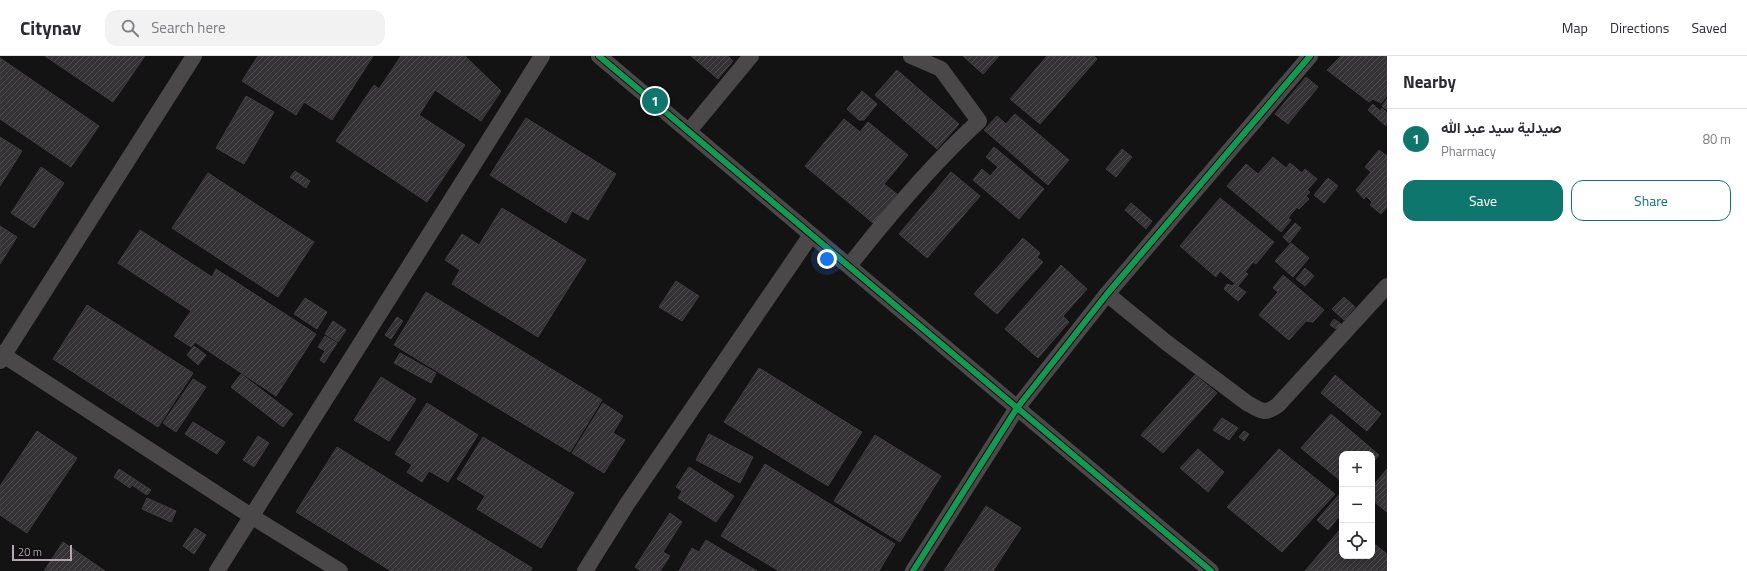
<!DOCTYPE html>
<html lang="en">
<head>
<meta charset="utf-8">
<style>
	:root { --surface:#fff; --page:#f2f2f3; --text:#2b2b33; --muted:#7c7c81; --line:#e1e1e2; --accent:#0f766e }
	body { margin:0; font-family:"Titillium Web",Vazirmatn,sans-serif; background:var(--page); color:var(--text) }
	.controls { position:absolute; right:12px; bottom:12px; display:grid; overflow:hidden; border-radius:8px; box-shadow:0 2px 6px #0003 }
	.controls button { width:36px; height:36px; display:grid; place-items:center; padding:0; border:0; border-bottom:1px solid var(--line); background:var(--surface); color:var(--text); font:20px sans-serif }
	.scale { position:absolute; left:12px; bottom:10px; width:60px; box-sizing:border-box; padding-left:4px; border:2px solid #b4a5b3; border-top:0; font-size:11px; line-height:14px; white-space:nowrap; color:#b4a5b3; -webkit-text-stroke:3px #0f0e0f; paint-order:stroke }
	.you { position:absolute; left:827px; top:203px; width:14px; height:14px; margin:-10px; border:3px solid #fff; border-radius:50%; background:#1a73e8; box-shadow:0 0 0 6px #1a73e833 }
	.badge { display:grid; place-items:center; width:26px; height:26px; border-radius:50%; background:var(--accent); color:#fff; font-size:13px; font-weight:700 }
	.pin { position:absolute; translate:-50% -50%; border:2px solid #fff; box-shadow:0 1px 4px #0006 }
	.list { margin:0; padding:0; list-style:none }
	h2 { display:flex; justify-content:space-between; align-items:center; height:52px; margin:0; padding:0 16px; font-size:17px }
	h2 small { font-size:13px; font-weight:400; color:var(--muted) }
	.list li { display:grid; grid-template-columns:26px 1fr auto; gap:12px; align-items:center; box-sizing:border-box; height:60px; padding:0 16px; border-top:1px solid var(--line) }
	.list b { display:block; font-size:15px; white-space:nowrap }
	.list p { margin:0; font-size:13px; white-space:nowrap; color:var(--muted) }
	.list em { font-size:13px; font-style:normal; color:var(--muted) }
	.actions { display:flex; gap:8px; padding:12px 16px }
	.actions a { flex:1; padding:9px 0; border:1px solid var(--accent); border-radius:12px; text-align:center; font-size:14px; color:var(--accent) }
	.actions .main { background:var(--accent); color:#fff }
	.icon { flex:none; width:22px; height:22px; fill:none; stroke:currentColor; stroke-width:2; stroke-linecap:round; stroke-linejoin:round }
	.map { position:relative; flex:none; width:1387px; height:515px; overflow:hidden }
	header { display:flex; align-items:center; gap:24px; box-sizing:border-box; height:56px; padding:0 20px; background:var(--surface); border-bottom:1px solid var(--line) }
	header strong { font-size:19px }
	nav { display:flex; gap:22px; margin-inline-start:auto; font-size:14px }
	.search { width:280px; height:36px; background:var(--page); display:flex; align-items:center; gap:10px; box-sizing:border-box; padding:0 14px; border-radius:12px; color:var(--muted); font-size:15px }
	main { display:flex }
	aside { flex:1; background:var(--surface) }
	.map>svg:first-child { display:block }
	.building { fill:url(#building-hatch); stroke:#403c40 }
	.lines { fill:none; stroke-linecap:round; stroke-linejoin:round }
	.minor { stroke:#4b484a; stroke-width:16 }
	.cycleway-casing { stroke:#0f0e0f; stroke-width:8 }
	.cycleway { stroke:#139951; stroke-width:6 }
</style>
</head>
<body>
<header>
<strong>Citynav</strong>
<div class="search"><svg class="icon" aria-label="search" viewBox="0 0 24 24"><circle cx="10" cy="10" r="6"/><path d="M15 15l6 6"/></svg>Search here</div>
<nav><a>Map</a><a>Directions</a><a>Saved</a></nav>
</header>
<main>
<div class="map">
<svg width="1387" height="515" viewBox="0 0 1387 515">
	<defs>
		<pattern id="building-hatch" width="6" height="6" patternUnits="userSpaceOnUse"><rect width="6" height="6" fill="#343234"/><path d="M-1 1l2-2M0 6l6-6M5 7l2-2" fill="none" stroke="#4f4d4f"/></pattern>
	</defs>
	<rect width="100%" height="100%" fill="#141314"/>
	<g class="building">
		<path d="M45 0H145L113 46Z"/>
		<path d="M258 0H373L332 64 304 46 296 59 242 25Z"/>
		<path d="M401 0H465L501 35 481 65 435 34 419 59 465 89 427 146 336 85 374 29 379 33Z"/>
		<path d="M691 0H728L733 5 718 23Z"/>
		<path d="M963 0H999L983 18Z"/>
		<path d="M1047 0H1094L1097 3 1040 68 1010 43Z"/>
		<path d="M1341 0H1387V40L1381 47 1373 43 1369 46 1327 14Z"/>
		<path d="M0 2 99 70 71 111 0 63Z"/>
		<path d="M897 14 959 68 937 93 875 39Z"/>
		<path d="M1306 21 1318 31 1288 68 1275 58Z"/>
		<path d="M862 35 877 48 864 64H859L847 53Z"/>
		<path d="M246 40 274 56 244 108 216 92Z"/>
		<path d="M1387 43V54L1382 50Z"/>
		<path d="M1373 48 1380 55 1382 52 1387 57 1386 70 1368 54Z"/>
		<path d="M1015 58 1069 104 1048 129 984 74 997 60 1006 68Z"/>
		<path d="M526 62 616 118 588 164 572 155 566 167 490 119Z"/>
		<path d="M844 63 860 76 868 66 908 99 884 128 897 138 873 167 805 110Z"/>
		<path d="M0 81 22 95 0 130Z"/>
		<path d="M994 91 1044 133 1019 163 973 124 982 113 990 120 998 111 986 101Z"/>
		<path d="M1122 93 1132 101 1116 121 1106 113Z"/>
		<path d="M1379 94 1387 100V151L1381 158 1370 149 1372 146 1366 140 1364 143 1356 134 1371 116 1365 111Z"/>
		<path d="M1273 101 1286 112 1290 107 1302 117 1305 113 1317 123 1307 134 1310 136 1306 140 1309 143 1299 153 1297 151 1288 162 1291 164 1281 176 1227 130 1246 108 1258 118Z"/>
		<path d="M41 111 64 127 34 172 11 157Z"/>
		<path d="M295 115 310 125 306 132 290 121Z"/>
		<path d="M951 116 980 140 927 202 899 178Z"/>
		<path d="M208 117 314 186 278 241 172 172Z"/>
		<path d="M1328 122 1338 130 1324 147 1314 139Z"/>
		<path d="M1220 142 1274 186 1256 208 1253 206 1245 216 1248 218 1238 230 1220 215 1216 221 1180 190Z"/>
		<path d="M1131 147 1152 165 1146 173 1125 154Z"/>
		<path d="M502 152 586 204 538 281 452 228 460 214 445 204 462 178 479 189Z"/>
		<path d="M1295 167 1301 172 1289 187 1283 181Z"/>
		<path d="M0 170 17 181 0 208Z"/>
		<path d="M140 174 212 221 216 213 316 278 276 340 195 286 191 291 174 280 191 255 118 207Z"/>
		<path d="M1023 182 1040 197 1037 201 1043 206 997 258 974 238Z"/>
		<path d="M1291 187 1309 202 1293 221 1275 205Z"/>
		<path d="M1061 209 1087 233 1063 260 1069 266 1038 302 1005 273Z"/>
		<path d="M1305 212 1314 220 1305 230 1296 223Z"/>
		<path d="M1283 219 1324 254 1313 266 1306 265 1289 284 1259 259 1278 236 1273 232Z"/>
		<path d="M676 225 699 240 682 265 659 251Z"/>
		<path d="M1227 228 1233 230 1234 228 1246 236 1238 245 1224 233Z"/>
		<path d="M426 236 602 344 570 396 394 289Z"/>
		<path d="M1344 241 1355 251 1344 264 1332 253Z"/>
		<path d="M305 242 327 256 317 273 294 258Z"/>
		<path d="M87 249 193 317 158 371 53 303Z"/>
		<path d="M397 261 403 265 391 283 385 279Z"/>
		<path d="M1334 263 1341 268 1336 273 1330 269Z"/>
		<path d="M333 265 346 274 338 286 325 278Z"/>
		<path d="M325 280 337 287 324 307 320 304 325 295 318 291Z"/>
		<path d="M194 290 206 299 198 309 187 299Z"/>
		<path d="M400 297 436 317 431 327 394 307Z"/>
		<path d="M759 312 862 376 828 430 724 366Z"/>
		<path d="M241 318 293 358 283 371 231 331Z"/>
		<path d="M1195 319 1217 337 1163 397 1141 379Z"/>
		<path d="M1335 319 1381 358 1367 375 1321 337Z"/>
		<path d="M381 321 416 343 389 385 354 364Z"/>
		<path d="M193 323 206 331 176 376 163 367Z"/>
		<path d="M427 347 478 379 448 426 429 415 422 426 407 416 412 409 395 398Z"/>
		<path d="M603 347 623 360 613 377 625 384 604 417 572 397Z"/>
		<path d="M1331 358 1379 399 1372 408V398H1342V426L1301 392Z"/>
		<path d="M1222 362 1238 372 1229 384 1213 374Z"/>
		<path d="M193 366 225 386 217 398 185 378Z"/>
		<path d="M37 375 77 402 27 477 0 459V430Z"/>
		<path d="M1244 375 1249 378 1244 385 1239 381Z"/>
		<path d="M709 378 753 401 740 427 696 404Z"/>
		<path d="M875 379 941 420 900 486 834 445Z"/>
		<path d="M258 380 269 387 254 411 243 404Z"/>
		<path d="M483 381 574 437 541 492 477 453 485 440 457 423Z"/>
		<path d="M337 391 532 512 530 515H391L296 456Z"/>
		<path d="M1198 393 1224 416 1208 436 1180 412Z"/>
		<path d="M1279 393 1335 438 1282 496 1227 451Z"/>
		<path d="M765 408 895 488 879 515H779L721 480Z"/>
		<path d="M689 411 734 440 716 466 678 442 682 435 676 431Z"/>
		<path d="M119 413 151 434 147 439 132 429 130 432 114 421Z"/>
		<path d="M1387 413V456L1372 444V431Z"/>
		<path d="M1342 435V457L1328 474 1317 464Z"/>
		<path d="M147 442 176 455 171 466 142 453Z"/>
		<path d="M986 450 1021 472 993 515H944Z"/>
		<path d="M670 457 682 466 663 496 670 500 660 515H641L635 511Z"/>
		<path d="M1342 471V500H1372V486L1387 498V515H1305Z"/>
		<path d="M195 472 206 479 194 498 183 490Z"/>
		<path d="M706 484 757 515H679L692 492 699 496Z"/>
		<path d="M63 486 105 515H44Z"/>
	</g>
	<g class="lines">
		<g class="minor">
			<path d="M599 0 1211 515"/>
			<path d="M689 75 751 0"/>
			<path d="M849 210C889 159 931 109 979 65L941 13 911 0"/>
			<path d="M1107 238 1167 287 1247 347C1261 355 1264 359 1278 349L1387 230"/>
			<path d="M0 297 251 460 340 515"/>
			<path d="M0 305 194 0"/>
			<path d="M217 515 542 0"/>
			<path d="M585 515 627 448 811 179"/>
			<path d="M913 515 1017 352 1107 238 1310 0"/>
		</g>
		<defs>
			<g id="cycleway">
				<path d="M599 0 1211 515"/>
				<path d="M913 515 1017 352 1107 238 1310 0"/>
			</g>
		</defs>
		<use href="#cycleway" class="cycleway-casing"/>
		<use href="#cycleway" class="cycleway"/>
	</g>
</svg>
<div class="controls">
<button>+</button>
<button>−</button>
<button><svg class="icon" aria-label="locate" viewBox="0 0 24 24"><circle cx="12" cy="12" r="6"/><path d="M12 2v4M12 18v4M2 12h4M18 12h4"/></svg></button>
</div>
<div class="scale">20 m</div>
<div class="you"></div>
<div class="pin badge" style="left:655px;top:45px">1</div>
</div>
<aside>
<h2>Nearby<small></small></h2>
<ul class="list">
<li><span class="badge">1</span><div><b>صيدلية سيد عبد الله</b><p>Pharmacy</p></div><em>80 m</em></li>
</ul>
<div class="actions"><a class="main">Save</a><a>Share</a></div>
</aside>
</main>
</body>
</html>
